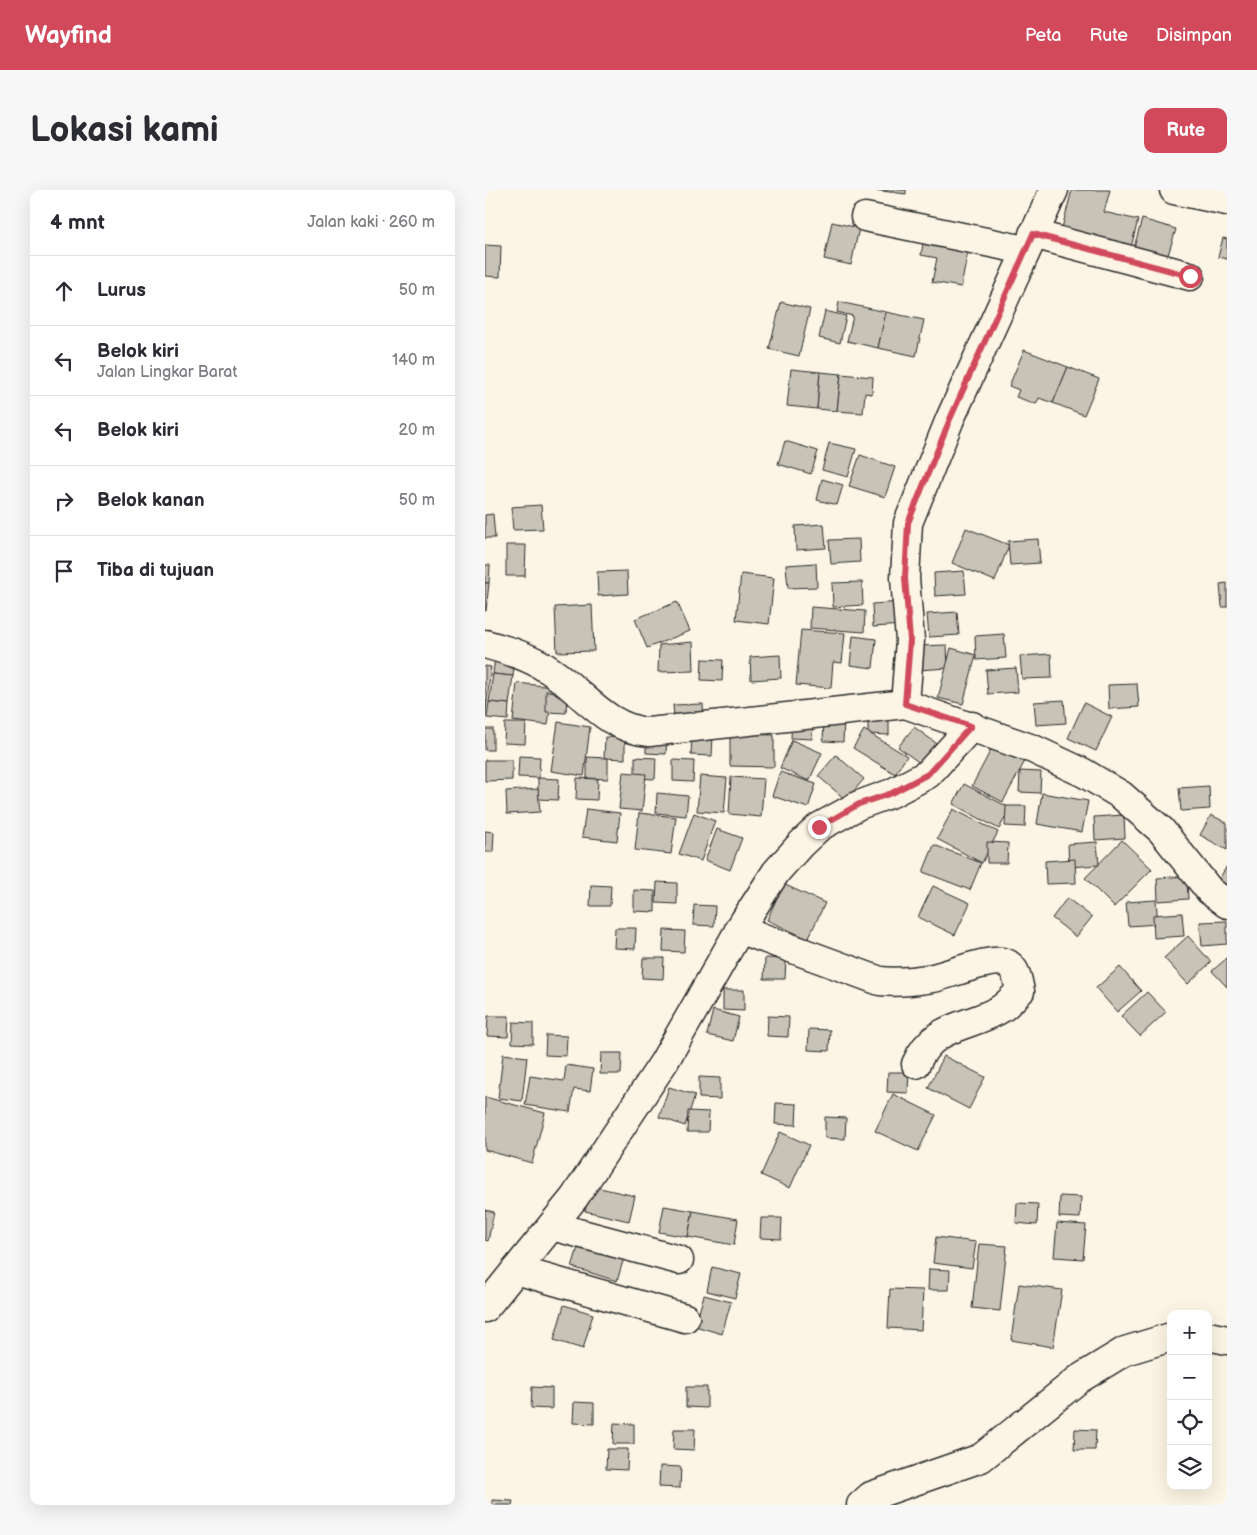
<!DOCTYPE html>
<html lang="id">
<head>
<meta charset="utf-8">
<style>
	:root { --surface:#fff; --page:#f7f7f7; --text:#2b2b33; --muted:#7c7c81; --line:#e1e1e2; --accent:#d1495b }
	body { margin:0; font-family:"Balsamiq Sans",sans-serif; background:var(--page); color:var(--text) }
	.controls { position:absolute; right:15px; bottom:15px; display:grid; overflow:hidden; border-radius:10px; box-shadow:0 5px 20px #0002 }
	.controls button { width:45px; height:45px; display:grid; place-items:center; padding:0; border:0; border-bottom:1px solid var(--line); background:var(--surface); color:var(--text); font:25px sans-serif }
	.stop { position:absolute; width:15px; height:15px; margin:-11px; border:4px solid #d1495b; border-radius:50%; background:#fff }
	.stop.end { background:#d1495b; border-color:#fff; box-shadow:0 1px 5px #0008 }
	.list { margin:0; padding:0; list-style:none }
	h2 { display:flex; justify-content:space-between; align-items:center; height:65px; margin:0; padding:0 20px; font-size:21px }
	h2 small { font-size:16px; font-weight:400; color:var(--muted) }
	.list li { display:grid; grid-template-columns:32px 1fr auto; gap:15px; align-items:center; box-sizing:border-box; height:70px; padding:0 20px; border-top:1px solid var(--line) }
	.list b { display:block; font-size:19px; white-space:nowrap }
	.list p { margin:0; font-size:16px; white-space:nowrap; color:var(--muted) }
	.list em { font-size:16px; font-style:normal; color:var(--muted) }
	.icon { flex:none; width:28px; height:28px; fill:none; stroke:currentColor; stroke-width:2; stroke-linecap:round; stroke-linejoin:round }
	.map { position:relative; flex:none; width:742px; height:1315px; overflow:hidden; border-radius:10px }
	header { display:flex; align-items:center; gap:30px; box-sizing:border-box; height:70px; padding:0 25px; background:var(--accent); color:#fff }
	header strong { font-size:24px }
	nav { display:flex; gap:28px; margin-inline-start:auto; font-size:18px }
	.intro { display:flex; align-items:center; justify-content:space-between; box-sizing:border-box; height:120px; padding:0 30px }
	h1 { margin:0; font-size:35px }
	.button { padding:12px 22px; border-radius:10px; background:var(--accent); color:#fff; font-size:18px; font-weight:700 }
	main { display:flex; gap:30px; padding:0 30px }
	aside { flex:1; background:var(--surface); border-radius:10px; box-shadow:0 5px 20px #0002 }
	.map>svg:first-child { display:block }
	.building { fill:#c8c3b7; stroke:#2b2b2b }
	.lines { fill:none; stroke-linecap:round; stroke-linejoin:round }
	.minor-casing { stroke:#2b2b2b; stroke-width:31 }
	.minor { stroke:#fcf5e5; stroke-width:28 }
	.route { stroke:#d1495b; stroke-width:6 }
</style>
</head>
<body>
<header>
<strong>Wayfind</strong>
<nav><a>Peta</a><a>Rute</a><a>Disimpan</a></nav>
</header>
<div class="intro"><h1>Lokasi kami</h1><a class="button">Rute</a></div>
<main>
<aside>
<h2>4 mnt<small>Jalan kaki · 260 m</small></h2>
<ul class="list">
<li><svg class="icon" aria-label="ahead" viewBox="0 0 24 24"><path d="M12 20V5M6 11l6-6 6 6"/></svg><div><b>Lurus</b></div><em>50 m</em></li>
<li><svg class="icon" aria-label="left" viewBox="0 0 24 24"><path d="M17 20v-9H6M10 6l-5 5 5 5"/></svg><div><b>Belok kiri</b><p>Jalan Lingkar Barat</p></div><em>140 m</em></li>
<li><svg class="icon" aria-label="left" viewBox="0 0 24 24"><path d="M17 20v-9H6M10 6l-5 5 5 5"/></svg><div><b>Belok kiri</b></div><em>20 m</em></li>
<li><svg class="icon" aria-label="right" viewBox="0 0 24 24"><path d="M7 20v-9h11M14 6l5 5-5 5"/></svg><div><b>Belok kanan</b></div><em>50 m</em></li>
<li><svg class="icon" aria-label="arrive" viewBox="0 0 24 24"><path d="M6 21V4h12l-3 4 3 4H6"/></svg><div><b>Tiba di tujuan</b></div></li>
</ul>
</aside>
<div class="map">
<svg width="742" height="1315" viewBox="0 0 742 1315">
	<rect width="100%" height="100%" fill="#fcf5e5"/>
	<filter id="ink" filterUnits="userSpaceOnUse"><feTurbulence type="fractalNoise" baseFrequency=".02" numOctaves="2"/><feDisplacementMap in="SourceGraphic" scale="10" xChannelSelector="R" yChannelSelector="G"/><feConvolveMatrix kernelMatrix="1 2 1 2 8 2 1 2 1" color-interpolation-filters="sRGB"/></filter>
	<g filter="url(#ink)">
		<g class="building">
			<path d="M389 0H421V4Z"/>
			<path d="M587 0H625L619 22 653 30 645 61 577 38Z"/>
			<path d="M657 29 691 39 679 78 646 68Z"/>
			<path d="M347 32 374 38 366 75 339 69Z"/>
			<path d="M440 43 485 51 476 97 447 92 452 68 436 65Z"/>
			<path d="M738 48 742 49V69L733 67Z"/>
			<path d="M0 55 16 56 15 87 0 86Z"/>
			<path d="M296 112 325 119 314 166 284 159Z"/>
			<path d="M354 112 401 122 393 158 362 151 368 126 352 122Z"/>
			<path d="M340 121 361 126 355 153 334 148Z"/>
			<path d="M401 122 439 130 431 166 393 158Z"/>
			<path d="M539 160 583 177 568 213 554 208 551 214 531 207 534 200 524 196Z"/>
			<path d="M583 177 614 189 599 225 568 213Z"/>
			<path d="M306 179 335 182 332 219 302 216Z"/>
			<path d="M335 182 356 184 352 221 332 219Z"/>
			<path d="M356 184 388 187 387 204 380 203 378 223 352 221Z"/>
			<path d="M300 251 333 261 326 284 293 274Z"/>
			<path d="M344 253 371 259 363 287 337 280Z"/>
			<path d="M375 265 410 277 400 307 364 296Z"/>
			<path d="M337 289 358 295 352 315 332 310Z"/>
			<path d="M56 315 58 339 28 340 26 317Z"/>
			<path d="M8 324 10 348H0V325Z"/>
			<path d="M339 334 341 358 311 360 310 336Z"/>
			<path d="M481 338 524 355 510 391 467 373Z"/>
			<path d="M374 349 375 372 346 374 344 350Z"/>
			<path d="M553 349 555 373 525 375 523 351Z"/>
			<path d="M21 355H41L40 386H21Z"/>
			<path d="M331 373 332 397 303 398 301 375Z"/>
			<path d="M0 375H5L4 393H0Z"/>
			<path d="M142 381 143 404 113 406 112 382Z"/>
			<path d="M479 381 481 404 450 406 449 383Z"/>
			<path d="M256 384 289 388 284 434 251 430Z"/>
			<path d="M377 392 378 415 348 417 347 393Z"/>
			<path d="M0 393H4L1 421H0Z"/>
			<path d="M742 393V417H737L735 394Z"/>
			<path d="M192 412 205 441 162 458 150 429Z"/>
			<path d="M417 412 418 435 388 437 387 414Z"/>
			<path d="M107 415 109 461 72 462 70 417Z"/>
			<path d="M326 417 380 421 379 442 325 438Z"/>
			<path d="M472 422 474 445 444 447 442 424Z"/>
			<path d="M316 440 360 443 357 473 348 472 346 498 311 495Z"/>
			<path d="M519 444 521 468 491 470 490 446Z"/>
			<path d="M368 446 391 449 388 478 365 475Z"/>
			<path d="M208 452 209 481 173 482 174 455Z"/>
			<path d="M462 455 463 478 433 480 432 456Z"/>
			<path d="M466 458 491 465 478 514 453 508Z"/>
			<path d="M566 464 567 488 537 489 535 466Z"/>
			<path d="M295 465 296 488 266 490 265 467Z"/>
			<path d="M10 467 30 469 28 486 8 484Z"/>
			<path d="M217 469 238 470 237 491 216 490Z"/>
			<path d="M0 476 6 477 2 511 0 510Z"/>
			<path d="M531 478 533 502 503 504 501 480Z"/>
			<path d="M8 484 28 486 24 514 4 512Z"/>
			<path d="M32 493 68 497 63 535 28 531Z"/>
			<path d="M652 494 654 517 624 519 623 495Z"/>
			<path d="M61 501 82 502 81 523 61 522Z"/>
			<path d="M0 510 2 511 0 534Z"/>
			<path d="M579 510 581 533 551 535 549 512Z"/>
			<path d="M4 512 24 514 23 530 2 528Z"/>
			<path d="M599 513 627 527 611 561 583 548Z"/>
			<path d="M218 514 219 535 190 537 188 515Z"/>
			<path d="M383 523 404 524V545L383 544Z"/>
			<path d="M307 527 328 528 327 549 306 548Z"/>
			<path d="M339 530 359 531 358 552 338 551Z"/>
			<path d="M73 532 105 537 99 586 66 581Z"/>
			<path d="M20 533H41L40 554 19 553Z"/>
			<path d="M429 537 451 553 436 574 413 557Z"/>
			<rect x="0" y="539" width="8" height="21"/>
			<path d="M379 540 422 566 410 584 368 558Z"/>
			<path d="M161 542 182 543 181 564 161 563Z"/>
			<path d="M207 544 228 545 227 566 206 565Z"/>
			<path d="M245 544 289 545V577L245 576Z"/>
			<path d="M120 547 140 548V569L119 568Z"/>
			<path d="M307 550 337 563 324 591 295 578Z"/>
			<path d="M510 552 541 569 518 612 487 596Z"/>
			<path d="M351 565 379 589 361 610 333 586Z"/>
			<path d="M34 566 55 567 54 588 33 587Z"/>
			<path d="M102 567 123 568V589L102 588Z"/>
			<path d="M150 567 171 568 170 589 150 588Z"/>
			<path d="M0 570H27V590L0 591Z"/>
			<path d="M188 570 209 571 208 592 188 591Z"/>
			<path d="M535 581 556 582 555 603 534 602Z"/>
			<path d="M138 582 161 584 157 621 134 619Z"/>
			<path d="M295 582 331 594 323 618 287 606Z"/>
			<path d="M215 586 242 588 239 623 212 621Z"/>
			<path d="M246 587 279 589 276 627 244 624Z"/>
			<path d="M53 588 74 589 73 610 53 609Z"/>
			<path d="M92 588 113 589 112 610 91 609Z"/>
			<path d="M479 594 525 618 514 639 468 614Z"/>
			<path d="M724 596 725 619 696 621 694 598Z"/>
			<path d="M53 599 55 622 22 624 21 601Z"/>
			<path d="M172 603 203 606 201 626 171 623Z"/>
			<path d="M557 603 603 611 597 642 552 634Z"/>
			<path d="M521 616H541L540 637 520 636Z"/>
			<path d="M101 619 135 623 132 651 97 647Z"/>
			<path d="M468 619 513 642 497 673 452 649Z"/>
			<path d="M154 623 191 627 186 664 150 660Z"/>
			<path d="M209 623 230 631 216 671 194 664Z"/>
			<path d="M639 625 640 648 610 650 609 627Z"/>
			<path d="M726 625 742 633V660L715 645Z"/>
			<path d="M232 639 257 648 245 680 220 670Z"/>
			<path d="M0 641 9 642 8 662H0Z"/>
			<path d="M637 650 667 679 629 717 600 688Z"/>
			<path d="M502 652 523 653 522 673H502Z"/>
			<path d="M612 652 614 675 584 677 583 654Z"/>
			<path d="M449 655 496 673 485 700 438 682Z"/>
			<path d="M590 669 591 693 561 694 560 671Z"/>
			<path d="M742 676V708L728 699Z"/>
			<path d="M702 686 703 709 673 711 672 688Z"/>
			<path d="M172 692 192 693V714L171 713Z"/>
			<path d="M298 694 340 713 323 749 282 730Z"/>
			<path d="M106 695 126 696 125 716H105Z"/>
			<path d="M448 696 485 713 470 745 433 727Z"/>
			<path d="M149 700 170 701V722L149 721Z"/>
			<path d="M582 708 607 727 591 747 567 728Z"/>
			<path d="M671 710 673 734 643 736 641 712Z"/>
			<path d="M209 715 230 716 229 736 208 735Z"/>
			<path d="M697 723 699 746 669 748 668 725Z"/>
			<path d="M742 731V754L717 756 715 732Z"/>
			<path d="M130 738H151L150 759 129 758Z"/>
			<path d="M179 740 200 741 199 762 178 761Z"/>
			<path d="M703 746 726 772 703 794 679 768Z"/>
			<path d="M158 768H179L178 789 157 788Z"/>
			<path d="M280 768 301 769 300 789H279Z"/>
			<path d="M742 768V797L727 781Z"/>
			<path d="M635 777 656 801 632 822 611 798Z"/>
			<path d="M238 800H259V821L238 820Z"/>
			<path d="M662 802 681 822 655 846 636 826Z"/>
			<path d="M228 820 254 827 248 851 222 845Z"/>
			<path d="M3 826H24L23 847 2 846Z"/>
			<path d="M283 826 304 827 303 847 282 846Z"/>
			<path d="M28 832 48 833V854L27 853Z"/>
			<path d="M324 839 345 840 344 861 323 860Z"/>
			<path d="M61 845 82 846 81 866 60 865Z"/>
			<path d="M116 863H137L136 884H115Z"/>
			<path d="M18 864 42 867 37 911 13 908Z"/>
			<path d="M459 866 500 887 484 919 443 898Z"/>
			<path d="M81 875 108 879 105 901 89 899 85 922 40 915 45 886 79 891Z"/>
			<path d="M403 882H424L423 903 402 902Z"/>
			<path d="M214 887 235 888V909L214 908Z"/>
			<path d="M184 897 210 905 200 936 174 927Z"/>
			<path d="M408 904 451 925 433 961 390 941Z"/>
			<path d="M0 907 60 923 47 973 0 960Z"/>
			<path d="M291 913 312 914 311 935 290 934Z"/>
			<path d="M203 921 224 922 223 942H202Z"/>
			<path d="M340 927 361 928 360 949 340 948Z"/>
			<path d="M295 942 324 955 305 998 276 985Z"/>
			<path d="M106 996 150 1006 144 1031 100 1021Z"/>
			<path d="M575 1006 596 1007 595 1028 574 1027Z"/>
			<path d="M532 1013 553 1014 552 1035 531 1033Z"/>
			<path d="M179 1016 208 1021 203 1047 174 1042Z"/>
			<path d="M0 1020 9 1022 3 1051 0 1050Z"/>
			<path d="M208 1021 253 1029 249 1055 203 1047Z"/>
			<path d="M276 1028H297L296 1049 275 1048Z"/>
			<path d="M572 1033 601 1035 598 1069 569 1067Z"/>
			<path d="M451 1047 491 1052 487 1078 448 1073Z"/>
			<path d="M94 1054 139 1068 132 1091 87 1077Z"/>
			<path d="M494 1054 522 1056 515 1121 487 1118Z"/>
			<path d="M227 1077 256 1084 250 1108 222 1101Z"/>
			<path d="M444 1079 465 1080 464 1100H443Z"/>
			<path d="M534 1094 577 1100 568 1157 526 1150Z"/>
			<path d="M405 1099 438 1100 436 1140 403 1138Z"/>
			<path d="M219 1105 246 1112 237 1144 210 1136Z"/>
			<path d="M79 1115 108 1124 98 1159 69 1150Z"/>
			<path d="M47 1197 67 1198V1219L46 1218Z"/>
			<path d="M201 1197H222V1218L201 1217Z"/>
			<path d="M89 1212 109 1213V1234L88 1233Z"/>
			<path d="M129 1233 149 1234V1254H128Z"/>
			<path d="M189 1239H210L209 1260 188 1259Z"/>
			<path d="M590 1239 611 1240 610 1260H589Z"/>
			<path d="M122 1259H143L142 1280 121 1279Z"/>
			<path d="M175 1276 196 1277 195 1298 174 1297Z"/>
			<path d="M7 1310 28 1311 27 1315H7Z"/>
		</g>
		<g class="lines">
			<defs>
				<g id="minor">
					<path d="M689 0 742 11"/>
					<path d="M380 27 540 60"/>
					<path d="M548 44 705 86"/>
					<path d="M0 454C21 460 43 466 61 478 96 499 120 539 164 542L420 514 548 559 599 583 636 605 676 640 725 701 742 714"/>
					<path d="M420 514 425 450 420 388 423 333 465 229 569 0"/>
					<path d="M254 739 395 791C413 793 430 791 448 788 464 785 509 765 523 774 532 780 533 792 535 801 529 807 524 813 517 818 486 838 448 833 431 874"/>
					<path d="M67 1036 194 1070"/>
					<path d="M31 1080 200 1128"/>
					<path d="M0 1118 89 1008 179 872 260 730 291 682 316 654 334 637 374 615 407 603 443 584 487 536"/>
					<path d="M723 1146 742 1150"/>
					<path d="M376 1315 386 1306 496 1268 594 1189 640 1161 686 1147"/>
				</g>
			</defs>
			<use href="#minor" class="minor-casing"/>
			<use href="#minor" class="minor"/>
		</g>
	</g>
	<g class="lines" filter="url(#ink)">
		<path class="route" d="M334 637 374 614 407 603 443 584 486 536 420 514 425 450 420 388 423 333 465 229 548 44 705 86"/>
	</g>
</svg>
<div class="controls">
<button>+</button>
<button>−</button>
<button><svg class="icon" aria-label="locate" viewBox="0 0 24 24"><circle cx="12" cy="12" r="6"/><path d="M12 2v4M12 18v4M2 12h4M18 12h4"/></svg></button>
<button><svg class="icon" aria-label="layers" viewBox="0 0 24 24"><path d="M12 4l9 5-9 5-9-5zM3 14l9 5 9-5"/></svg></button>
</div>
<div class="stop" style="left:705px;top:86px"></div>
<div class="stop end" style="left:334px;top:637px"></div>
</div>
</main>
</body>
</html>
